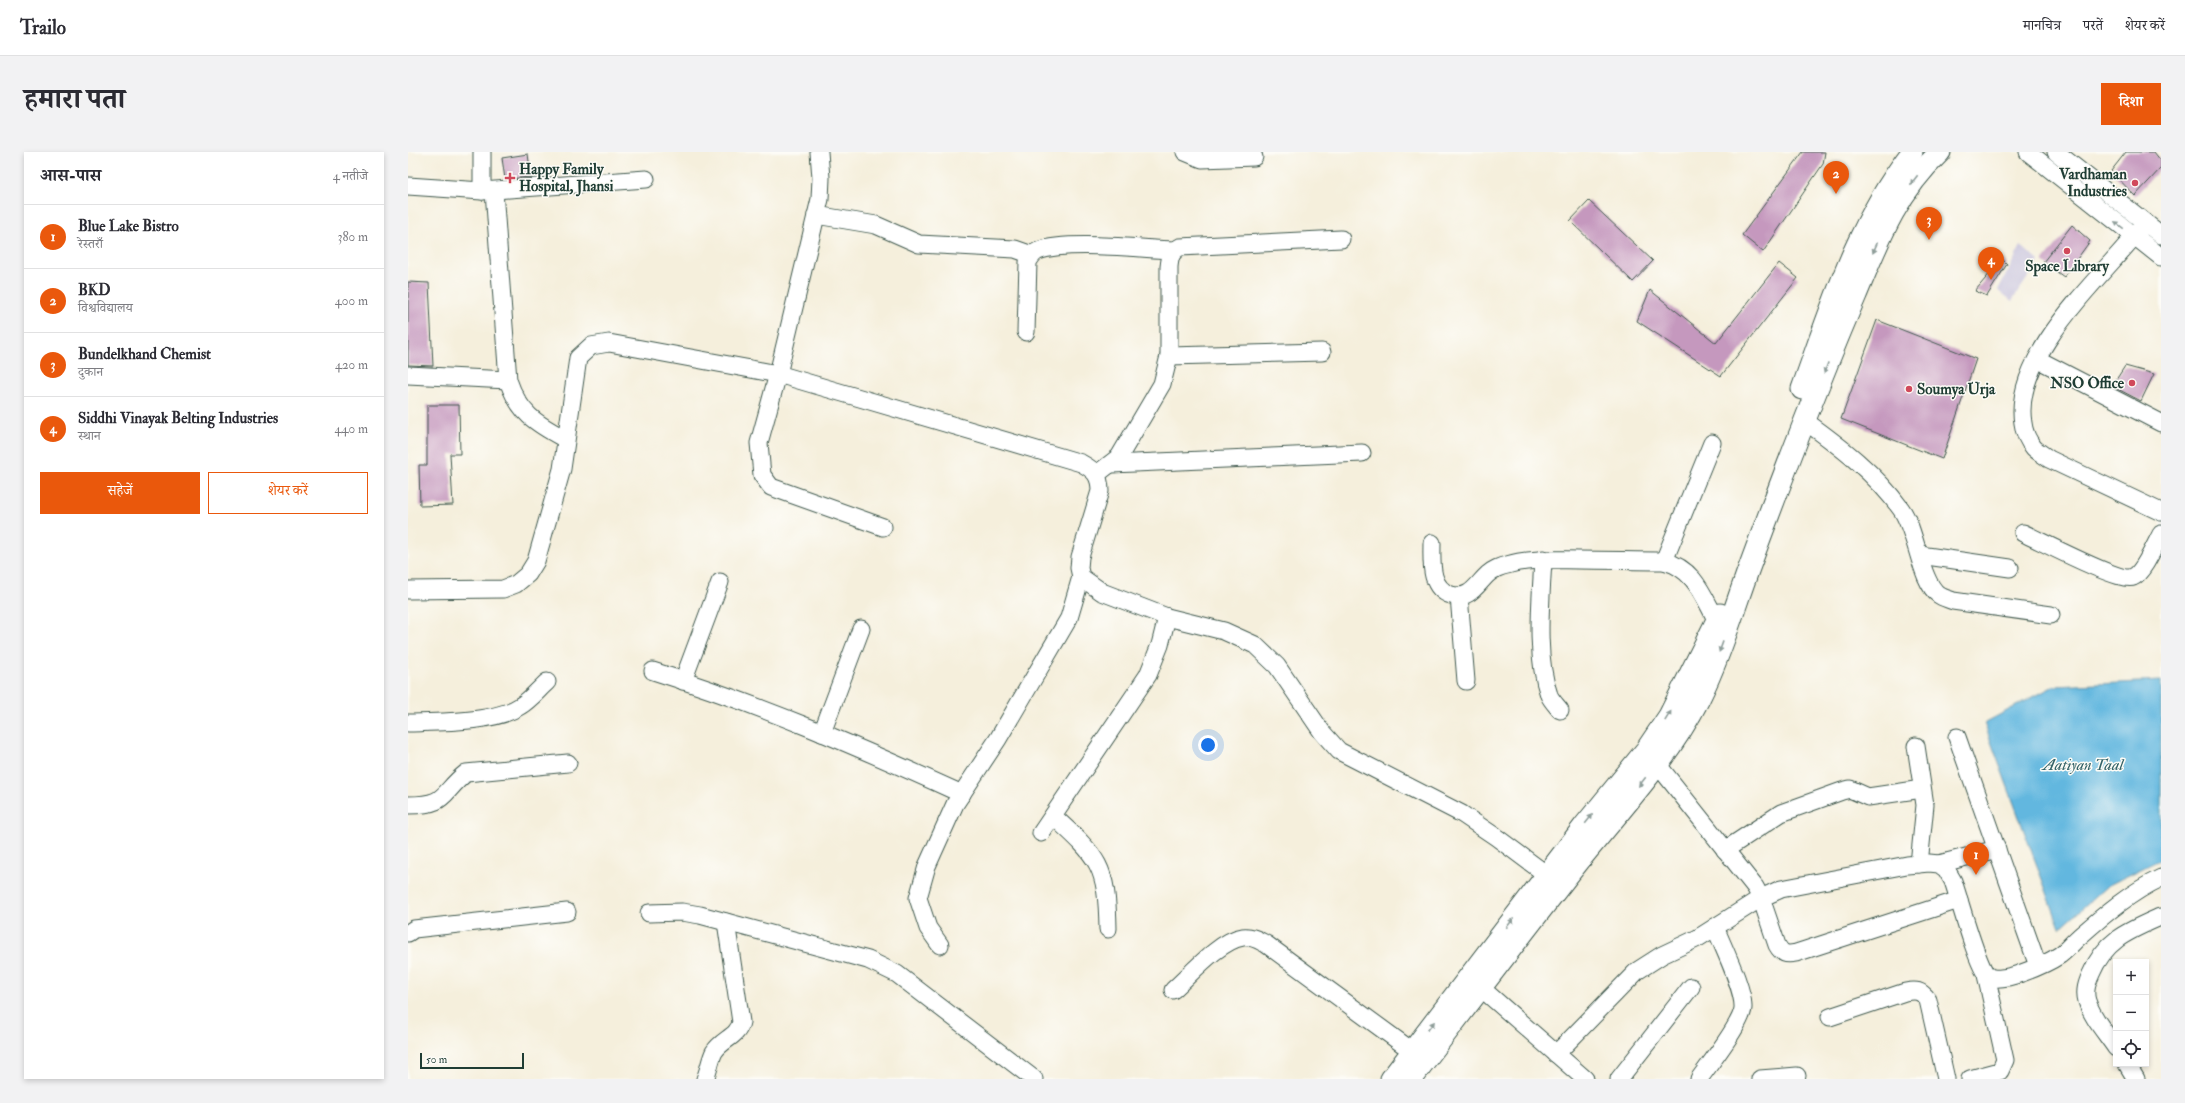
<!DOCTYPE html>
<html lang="hi">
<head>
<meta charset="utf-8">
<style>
	:root { --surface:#fff; --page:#f2f2f3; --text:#2b2b33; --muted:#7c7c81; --line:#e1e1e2; --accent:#ea580c }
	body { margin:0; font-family:"IM FELL Double Pica","Noto Serif Devanagari",serif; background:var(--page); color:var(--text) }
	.controls { position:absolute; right:12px; bottom:12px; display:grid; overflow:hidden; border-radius:0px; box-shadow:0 2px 6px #0003 }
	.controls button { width:36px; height:36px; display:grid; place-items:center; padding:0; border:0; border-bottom:1px solid var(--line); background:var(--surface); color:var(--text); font:20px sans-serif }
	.scale { position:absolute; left:12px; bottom:10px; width:104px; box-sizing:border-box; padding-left:4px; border:2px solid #1f3d34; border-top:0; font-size:11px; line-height:14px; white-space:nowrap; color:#1f3d34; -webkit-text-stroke:3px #fdfcf7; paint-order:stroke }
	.you { position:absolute; left:800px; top:593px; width:14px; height:14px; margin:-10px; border:3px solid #fff; border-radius:50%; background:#1a73e8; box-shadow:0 0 0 6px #1a73e833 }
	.badge { display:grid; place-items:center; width:26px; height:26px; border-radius:50%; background:var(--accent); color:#fff; font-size:13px; font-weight:700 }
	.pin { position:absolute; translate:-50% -33px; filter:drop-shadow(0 1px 2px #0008) }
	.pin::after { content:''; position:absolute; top:21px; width:14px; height:12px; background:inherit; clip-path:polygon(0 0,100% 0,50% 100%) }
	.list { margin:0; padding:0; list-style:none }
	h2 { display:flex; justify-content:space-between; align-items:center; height:52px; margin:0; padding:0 16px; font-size:17px }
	h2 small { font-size:13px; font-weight:400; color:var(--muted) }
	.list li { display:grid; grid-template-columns:26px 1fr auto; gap:12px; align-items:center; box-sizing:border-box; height:64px; padding:0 16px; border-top:1px solid var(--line) }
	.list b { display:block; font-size:15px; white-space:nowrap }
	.list p { margin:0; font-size:13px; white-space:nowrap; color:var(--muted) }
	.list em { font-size:13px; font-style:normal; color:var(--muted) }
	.actions { display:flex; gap:8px; padding:12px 16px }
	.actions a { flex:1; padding:9px 0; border:1px solid var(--accent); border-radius:0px; text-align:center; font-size:14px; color:var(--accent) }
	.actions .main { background:var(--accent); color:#fff }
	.icon { flex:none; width:22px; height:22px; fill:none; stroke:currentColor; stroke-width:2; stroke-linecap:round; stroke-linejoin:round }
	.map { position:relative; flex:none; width:1753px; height:927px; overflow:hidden; border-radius:0px }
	header { display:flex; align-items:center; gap:24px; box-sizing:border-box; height:56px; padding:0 20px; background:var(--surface); border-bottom:1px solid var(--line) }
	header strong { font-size:19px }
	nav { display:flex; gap:22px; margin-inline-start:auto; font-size:14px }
	.intro { display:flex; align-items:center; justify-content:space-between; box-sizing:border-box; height:96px; padding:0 24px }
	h1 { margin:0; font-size:28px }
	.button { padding:10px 18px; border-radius:0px; background:var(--accent); color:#fff; font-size:14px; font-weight:700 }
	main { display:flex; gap:24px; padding:0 24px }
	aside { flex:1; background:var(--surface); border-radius:0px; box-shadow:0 2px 6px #0003 }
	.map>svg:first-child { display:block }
	.industrial { fill:#c5c0da }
	.water { fill:#62b7df; stroke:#407a8a }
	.building { fill:#c598be }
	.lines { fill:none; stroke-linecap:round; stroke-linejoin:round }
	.minor-casing { stroke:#3f584d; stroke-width:19 }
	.major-casing { stroke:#3f584d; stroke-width:23 }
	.minor { stroke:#fff; stroke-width:17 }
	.major { stroke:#fff; stroke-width:21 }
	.oneway { fill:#8f9e9a }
	.poi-dot { fill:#d1495b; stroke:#fdfcf7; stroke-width:1.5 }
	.labels { text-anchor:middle; stroke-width:3; stroke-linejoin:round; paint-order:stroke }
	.poi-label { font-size:15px; font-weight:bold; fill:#1f3d34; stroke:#fdfcf7; text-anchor:start }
	.water-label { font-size:16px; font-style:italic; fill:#336267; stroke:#fdfcf7 }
</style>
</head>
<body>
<header>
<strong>Trailo</strong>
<nav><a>मानचित्र</a><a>परतें</a><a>शेयर करें</a></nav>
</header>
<div class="intro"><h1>हमारा पता</h1><a class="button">दिशा</a></div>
<main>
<aside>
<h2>आस-पास<small>4 नतीजे</small></h2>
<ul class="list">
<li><span class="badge">1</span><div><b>Blue Lake Bistro</b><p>रेस्तराँ</p></div><em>380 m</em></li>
<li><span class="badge">2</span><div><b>BKD</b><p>विश्वविद्यालय</p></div><em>400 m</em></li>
<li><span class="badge">3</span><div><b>Bundelkhand Chemist</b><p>दुकान</p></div><em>420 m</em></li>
<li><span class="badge">4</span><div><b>Siddhi Vinayak Belting Industries</b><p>स्थान</p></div><em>440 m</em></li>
</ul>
<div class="actions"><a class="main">सहेजें</a><a>शेयर करें</a></div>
</aside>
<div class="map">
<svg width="1753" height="927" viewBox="0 0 1753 927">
	<rect width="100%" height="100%" fill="#fdfcf7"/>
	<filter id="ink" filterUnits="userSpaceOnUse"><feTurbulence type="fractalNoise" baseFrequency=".025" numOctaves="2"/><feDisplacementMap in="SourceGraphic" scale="8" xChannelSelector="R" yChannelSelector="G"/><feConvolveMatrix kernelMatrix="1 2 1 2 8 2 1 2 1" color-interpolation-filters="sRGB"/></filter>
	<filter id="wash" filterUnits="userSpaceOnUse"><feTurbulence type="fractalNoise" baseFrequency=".012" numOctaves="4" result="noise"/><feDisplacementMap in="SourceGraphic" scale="16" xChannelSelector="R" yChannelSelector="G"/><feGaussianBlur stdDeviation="0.9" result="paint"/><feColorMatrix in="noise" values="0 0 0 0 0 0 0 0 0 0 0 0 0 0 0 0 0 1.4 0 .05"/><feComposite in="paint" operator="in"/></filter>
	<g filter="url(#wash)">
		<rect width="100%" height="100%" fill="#f5efdc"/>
		<path class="industrial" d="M1613 94 1631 109 1604 149 1590 138Z"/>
		<path class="water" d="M1753 529V707L1699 734 1652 776 1576 571 1646 534Z"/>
		<g id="blocks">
			<g class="building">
				<path d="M1395 0H1417L1415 12 1355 100 1334 83Z"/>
				<path d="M1718 0H1746L1753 9V16L1727 44 1703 19Z"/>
				<path d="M120 2 123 25 97 27 94 6Z"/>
				<path d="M1181 49 1245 109 1225 130 1162 69Z"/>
				<path d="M1664 73 1682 89 1656 125 1635 110Z"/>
				<path d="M1594 107 1599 112 1579 144 1567 139Z"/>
				<path d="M1371 111 1390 126 1313 224 1229 169 1242 138 1308 191Z"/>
				<path d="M0 130 21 131 25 214 0 213Z"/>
				<path d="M1469 168 1568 207 1534 307 1433 267Z"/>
				<path d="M1717 214 1746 222 1733 249 1704 234Z"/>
				<path d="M19 253H51L52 302H42L45 353 12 354 11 313H19Z"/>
			</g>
		</g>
	</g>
	<g filter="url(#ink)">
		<use href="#blocks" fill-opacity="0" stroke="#3f584d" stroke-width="1"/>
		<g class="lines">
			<defs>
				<g id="minor">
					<path d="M74 0V39L238 27"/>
					<path d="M411 0 413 26 412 47 370 222 351 291 354 323 363 335 475 375"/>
					<path d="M777 0 794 7 846 5"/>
					<path d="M1620 0 1753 105"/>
					<path d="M1648 0 1753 83"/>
					<path d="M0 34 74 39"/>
					<path d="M86 39 100 228C111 261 127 271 157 287"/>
					<path d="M408 63 468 73 511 92 607 97 624 103"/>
					<path d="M1737 71C1698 122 1603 202 1615 271 1616 280 1620 289 1626 296 1630 300 1636 303 1641 307L1753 360"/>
					<path d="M618 180 620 110C623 105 625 101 630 99 660 88 732 97 766 98"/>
					<path d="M761 204 914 200"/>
					<path d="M1629 207 1753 271"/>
					<path d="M0 223 100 228"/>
					<path d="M1397 269C1433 295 1467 321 1493 357 1509 379 1512 430 1531 443 1535 446 1541 447 1545 449L1643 463"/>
					<path d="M704 312 954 301"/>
					<path d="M689 322 711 305 754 232 761 204V115C762 105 763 100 772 95L933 87"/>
					<path d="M1615 381C1633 389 1712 431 1725 425 1735 421 1748 391 1753 382"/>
					<path d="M1024 391C1024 409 1021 436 1043 443 1062 448 1068 433 1080 422 1084 418 1093 414 1099 413 1122 406 1147 408 1171 408 1200 408 1228 409 1256 409 1287 417 1295 444 1309 469"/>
					<path d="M1512 403 1602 416"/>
					<path d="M1135 407C1133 449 1127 503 1141 543 1143 548 1148 553 1152 558"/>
					<path d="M1256 409 1304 291"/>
					<path d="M0 438 95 437 108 432 120 422 128 409 154 317 170 206 183 194 201 191 370 222 673 311C686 318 692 323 692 339L672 405 671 416 673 425 694 440 759 465 816 479 847 493 869 514 914 580 931 599 1054 662 1088 685 1139 723"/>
					<path d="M1051 444 1058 529"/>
					<path d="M245 519C351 552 453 596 554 642"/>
					<path d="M275 529 312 430"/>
					<path d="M0 571C30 570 87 571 112 554 122 548 130 538 139 530"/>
					<path d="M414 581 453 477"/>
					<path d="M1549 585 1630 814"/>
					<path d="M1508 594 1517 653 1511 712"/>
					<path d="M1242 603 1347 735 1353 746 1369 793C1374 802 1378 803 1388 801L1551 748"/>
					<path d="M0 653C40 653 32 642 58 621L160 611"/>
					<path d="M645 664C691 706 699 713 700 777"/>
					<path d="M633 681 740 523 752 493 759 465"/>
					<path d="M1317 698 1373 661 1434 639 1442 637 1460 645 1514 637"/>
					<path d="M1531 712 1589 697"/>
					<path d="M241 761 274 760 292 763 460 808 489 822 626 927"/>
					<path d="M0 781 6 777 159 760"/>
					<path d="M532 793 520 776 510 746 519 714 547 652 590 587 661 466 673 425"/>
					<path d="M1072 835 1177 927"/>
					<path d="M765 838C782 823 812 788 835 785 844 784 850 788 858 792L1015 907"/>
					<path d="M1422 865 1497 840C1508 838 1513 838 1520 848L1538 927"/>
					<path d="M1708 896C1698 881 1684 866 1679 849 1676 839 1679 831 1683 822 1697 788 1720 779 1752 765"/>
					<path d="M1148 902 1229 819 1254 803 1290 786 1353 746 1373 737 1499 713 1521 711 1531 712 1538 717 1545 729C1551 746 1569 813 1579 823 1590 835 1640 811 1652 803 1659 798 1665 790 1672 784 1697 762 1723 740 1753 726"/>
					<path d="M1719 912 1728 927"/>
					<path d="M297 927C301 918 302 908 306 900 314 887 330 885 333 870L318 770"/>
					<path d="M1211 927 1283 835"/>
					<path d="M1291 927C1301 913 1334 871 1335 856 1336 837 1315 795 1307 775"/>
					<path d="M1352 927 1389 924"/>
					<path d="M1562 927 1592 919 1597 908 1578 823"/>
				</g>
				<g id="major">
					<path d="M1394 237C1424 154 1449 71 1504 0"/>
					<path d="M983 927 1176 674 1238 598 1261 564 1312 462"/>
					<path d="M1003 927C1059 854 1115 780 1172 708 1213 657 1261 606 1291 547 1312 505 1325 460 1341 416 1375 324 1409 233 1448 143 1471 88 1487 43 1532 0"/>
				</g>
			</defs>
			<use href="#minor" class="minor-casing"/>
			<use href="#major" class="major-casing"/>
			<use href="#minor" class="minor"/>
			<use href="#major" class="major"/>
		</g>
		<defs><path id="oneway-solid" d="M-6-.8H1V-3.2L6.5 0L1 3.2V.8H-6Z"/></defs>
		<g class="oneway">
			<use href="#oneway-solid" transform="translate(1506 28) rotate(127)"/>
			<use href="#oneway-solid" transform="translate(1711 73) rotate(-142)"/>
			<use href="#oneway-solid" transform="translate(1467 96) rotate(114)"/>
			<use href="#oneway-solid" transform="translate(1418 216) rotate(111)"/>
			<use href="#oneway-solid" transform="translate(1313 495) rotate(110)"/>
			<use href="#oneway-solid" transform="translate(1260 564) rotate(-58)"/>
			<use href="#oneway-solid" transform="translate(1234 630) rotate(128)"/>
			<use href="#oneway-solid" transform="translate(1181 667) rotate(-51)"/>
			<use href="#oneway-solid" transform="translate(1102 771) rotate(-52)"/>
			<use href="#oneway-solid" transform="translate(1023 874) rotate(-53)"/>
		</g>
	</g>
	<g class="poi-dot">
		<path d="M100 20h4v4h4v4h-4v4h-4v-4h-4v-4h4z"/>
		<circle cx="1727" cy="31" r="4"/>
		<circle cx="1659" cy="99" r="4"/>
		<circle cx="1724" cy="231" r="4"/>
		<circle cx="1501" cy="237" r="4"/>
	</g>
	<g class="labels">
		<g class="poi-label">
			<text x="111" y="22">Happy Family<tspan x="111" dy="17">Hospital, Jhansi</tspan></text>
			<text x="1719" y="27" text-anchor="end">Vardhaman<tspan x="1719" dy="17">Industries</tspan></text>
			<text x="1659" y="119" text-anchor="middle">Space Library</text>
			<text x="1716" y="236" text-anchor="end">NSO Office</text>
			<text x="1509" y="242">Soumya Urja</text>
		</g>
		<g class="water-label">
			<text x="1675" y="618">Aatiyan Taal</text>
		</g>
	</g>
</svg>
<div class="controls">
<button>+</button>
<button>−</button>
<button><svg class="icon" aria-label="locate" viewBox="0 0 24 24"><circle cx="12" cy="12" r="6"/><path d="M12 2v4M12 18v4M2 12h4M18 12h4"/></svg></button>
</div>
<div class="scale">50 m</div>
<div class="you"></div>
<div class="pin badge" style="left:1568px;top:723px">1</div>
<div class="pin badge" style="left:1428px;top:42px">2</div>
<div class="pin badge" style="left:1521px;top:88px">3</div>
<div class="pin badge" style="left:1583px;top:128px">4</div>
</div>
</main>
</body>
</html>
